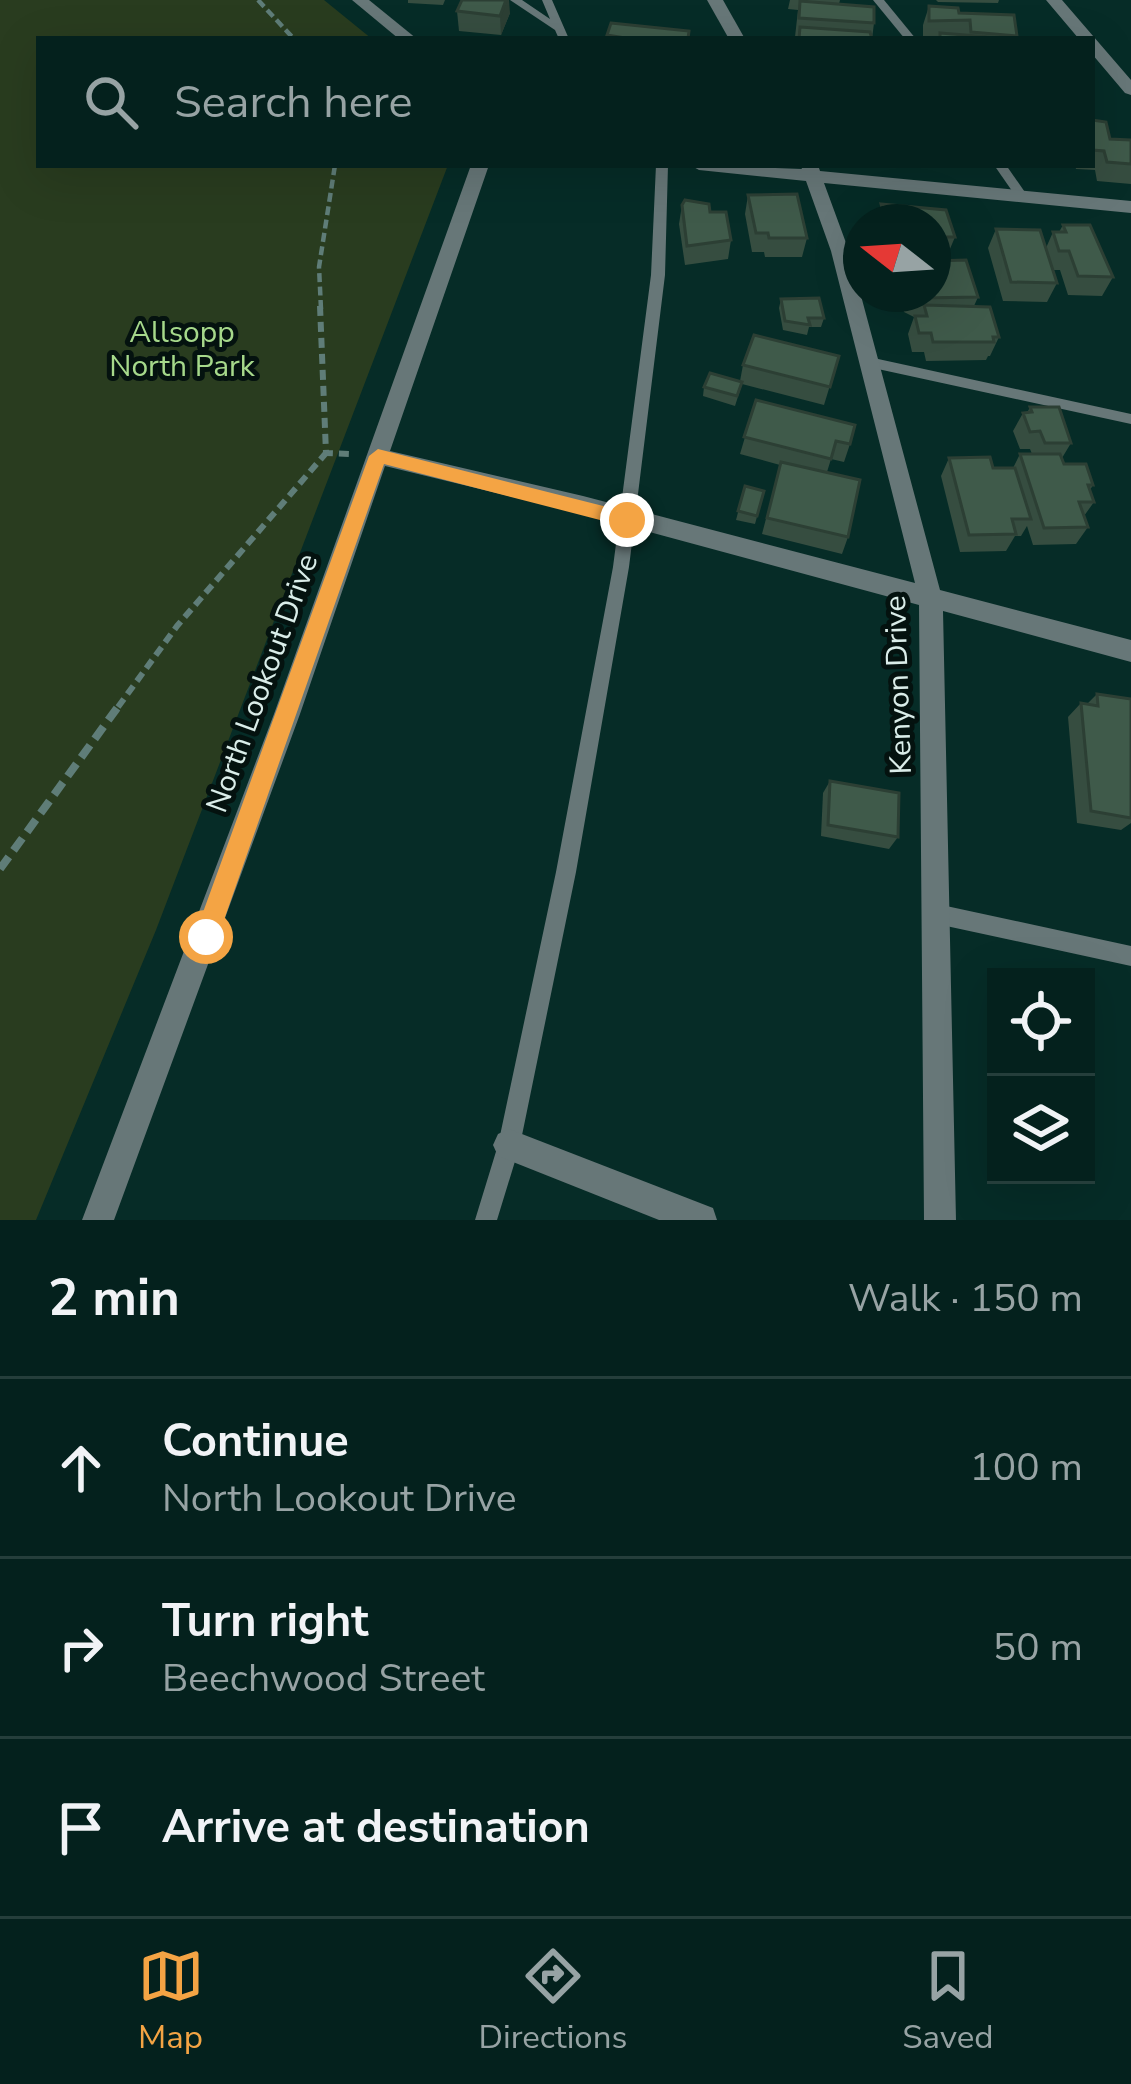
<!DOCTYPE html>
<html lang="en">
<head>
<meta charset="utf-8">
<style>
	:root { --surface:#04211d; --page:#0d2926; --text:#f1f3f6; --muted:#97a3a4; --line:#253e3b; --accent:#f4a444 }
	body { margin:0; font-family:"Nunito Sans",sans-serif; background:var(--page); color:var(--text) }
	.controls { position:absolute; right:36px; bottom:36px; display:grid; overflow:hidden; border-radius:0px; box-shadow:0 12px 48px #0002 }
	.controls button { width:108px; height:108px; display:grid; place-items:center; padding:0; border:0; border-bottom:3px solid var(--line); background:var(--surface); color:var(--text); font:60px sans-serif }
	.compass { position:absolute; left:843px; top:204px; width:108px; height:108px; border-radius:50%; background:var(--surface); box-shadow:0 12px 48px #0002; rotate:287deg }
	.stop { position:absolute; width:36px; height:36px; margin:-27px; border:9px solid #f4a444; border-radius:50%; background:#fff }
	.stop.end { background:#f4a444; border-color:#fff; box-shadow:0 3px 12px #0008 }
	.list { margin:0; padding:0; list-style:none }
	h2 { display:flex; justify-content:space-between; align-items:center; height:156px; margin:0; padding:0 48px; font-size:51px }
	h2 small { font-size:39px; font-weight:400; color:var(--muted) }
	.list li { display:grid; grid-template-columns:78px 1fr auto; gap:36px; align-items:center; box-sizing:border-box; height:180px; padding:0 48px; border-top:3px solid var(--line) }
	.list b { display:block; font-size:45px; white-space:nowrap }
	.list p { margin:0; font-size:39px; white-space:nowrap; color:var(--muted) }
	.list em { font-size:39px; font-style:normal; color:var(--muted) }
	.icon { flex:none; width:66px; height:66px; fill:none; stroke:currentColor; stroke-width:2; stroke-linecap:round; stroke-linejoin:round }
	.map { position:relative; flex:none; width:1131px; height:1220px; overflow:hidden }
	.search { position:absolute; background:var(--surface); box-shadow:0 12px 48px #0002; left:36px; right:36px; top:36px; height:132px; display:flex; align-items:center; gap:30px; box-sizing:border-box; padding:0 42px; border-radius:0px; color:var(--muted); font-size:45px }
	.sheet { height:696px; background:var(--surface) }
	nav { display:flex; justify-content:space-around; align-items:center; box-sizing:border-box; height:168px; border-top:3px solid var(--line); background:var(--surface); font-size:33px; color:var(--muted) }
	nav a { display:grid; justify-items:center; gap:6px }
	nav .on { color:var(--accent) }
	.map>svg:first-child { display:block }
	.green { fill:#293c1f }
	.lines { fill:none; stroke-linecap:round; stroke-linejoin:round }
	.path-far2 { stroke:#5f7d78; stroke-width:4.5; stroke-dasharray:9 4.5; stroke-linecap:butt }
	.path-far1 { stroke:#5f7d78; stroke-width:6; stroke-dasharray:10 6; stroke-linecap:butt }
	.path { stroke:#5f7d78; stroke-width:8; stroke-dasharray:15 8; stroke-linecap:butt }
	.service { fill:#677778; fill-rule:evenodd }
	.minor { fill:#677778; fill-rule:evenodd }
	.wall { fill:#364d40 }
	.shaded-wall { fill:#2c3f34 }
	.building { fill:#3f5a4a; stroke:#2c3f34; stroke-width:3 }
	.route { fill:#f4a444 }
	.labels { text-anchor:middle; stroke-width:10; stroke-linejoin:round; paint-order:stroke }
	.park-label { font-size:30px; fill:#a6d98b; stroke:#04120f }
	.street-label { font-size:30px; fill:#daede9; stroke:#04120f }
</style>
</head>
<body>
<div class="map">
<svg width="1131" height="1220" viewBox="0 0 1131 1220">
	<rect width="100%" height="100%" fill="#062c27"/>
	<path class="green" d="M0 0H324L372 39H39V165H448L156 930 36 1220H0Z"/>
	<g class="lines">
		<g class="path-far2">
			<path d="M258 0 294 39"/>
			<path d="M321 309 319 267 335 165"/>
		</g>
		<g class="path-far1">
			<path d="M320 306 326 453 351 454"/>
			<path d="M118 707 177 626 326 453"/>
		</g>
		<path class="path" d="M0 869 120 704"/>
		<g class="service">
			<path d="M510 0H522L550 19 542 0H552L569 39H559L555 30Z"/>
			<path d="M873 0H884L916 39H905Z"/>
			<path d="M656 165H668L665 275 629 567 576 872 520 1145 497 1220H475L498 1145 556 872 613 567 651 275Z"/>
			<path d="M994 165H1006L1029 198 1027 201H1019Z"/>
			<path d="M869 357 1131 414V424L864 366 862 362Z"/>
			<path d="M937 904 1131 946V966L937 924 930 921 927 914 930 907Z"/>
		</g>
		<g class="minor">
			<path d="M352 0H369L417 39H399Z"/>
			<path d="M707 0H723L745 39H729Z"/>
			<path d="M1046 0H1062L1131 80V95L1125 93 1092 54V39H1079Z"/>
			<path d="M471 165H489L390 451 583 496 915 583 831 251 806 181 699 170 690 165 802 169 800 165H818L820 171 1131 201V213L824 183 849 251 940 590 1131 640V662L943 611 956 1220H924L919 605 583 514 385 466 300 714 114 1220H82L274 714Z"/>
			<path d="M509 1129 713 1208 717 1220H659L498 1156 493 1145 498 1134Z"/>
		</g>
	</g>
	<g class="wall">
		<path d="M408 0H445L443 5 408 3Z"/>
		<path d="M790 0H840L839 4 874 23 872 39H797L795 37 798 10 788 9Z"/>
		<path d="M936 0H999L998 3 938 2Z"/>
		<path d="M929 6 959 13 1017 36 1016 39H923V25Z"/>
		<path d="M457 11 510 13 501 35 459 31Z"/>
		<path d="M1092 120 1110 139 1131 140V184L1097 181 1095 170 1076 169 1075 165H1092Z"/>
		<path d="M748 195 807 238 802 257H765L764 252H752L745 214Z"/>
		<path d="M881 204 946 210 955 237 947 256H933V222H875Z"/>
		<path d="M682 205 710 212 731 240 728 259 685 265 679 224Z"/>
		<path d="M1063 225 1113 277 1102 296 1068 295 1060 270H1053L1057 283 1047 302 1003 301 988 248 996 229 1046 248 1053 232H1059Z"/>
		<path d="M899 294 978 297 974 306 999 337 990 356H988L986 360 926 361 924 352H912L908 334 914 317 904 312Z"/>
		<path d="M781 299 824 318 821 327H809L807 335 783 330 779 308Z"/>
		<path d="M839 356 824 405 742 384 735 406 703 396 704 387 740 381 743 365Z"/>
		<path d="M756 400 850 444 844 462 831 459 827 472 848 537 842 554 762 534 780 465 740 454Z"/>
		<path d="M1030 407 1071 443 1062 458 1064 464 1093 485 1090 490 1094 502 1084 516 1088 527 1076 544 1033 545 1027 526 1021 536H1015L1006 551 960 552 941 476 949 458 993 468H1013L1020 454H1032L1030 449H1020L1013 431 1023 413H1027Z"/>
		<path d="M745 486 764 491 755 524 736 520Z"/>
		<path d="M1097 694 1131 699V823L1121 830 1077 823 1068 717 1081 703 1087 704Z"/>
		<path d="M830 781 898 837 889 849 821 836 823 793Z"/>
	</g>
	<path class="shaded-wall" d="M506 0H509L510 13 501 35 500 16Z"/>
	<g class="building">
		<path d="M462 0H506L500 16 457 11Z"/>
		<path d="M800 1 874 7V23L799 18Z"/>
		<path d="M929 6 958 8 959 13 1014 15 1017 36 971 32 970 20 929 21Z"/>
		<path d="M611 23 689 31 688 39H631L607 35Z"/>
		<path d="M800 27 870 32 872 39H799Z"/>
		<path d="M940 33 1001 38V39H940Z"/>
		<path d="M1092 120 1106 122 1110 139 1131 140V164L1107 162 1104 151 1092 150Z"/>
		<path d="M797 194 807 238H769L768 233H756L748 195Z"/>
		<path d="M685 200 709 204 710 212H726L731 240 687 246 682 205Z"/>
		<path d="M881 204 946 210 955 237H933V222H886Z"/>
		<path d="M1063 225H1090L1113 277 1078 276 1069 251H1059L1053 232H1066Z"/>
		<path d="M996 229 1040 230 1057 283 1011 282Z"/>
		<path d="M966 260 978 297 921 298 912 294H933V261Z"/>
		<path d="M819 298 824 318H808L810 325 785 321 781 299Z"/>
		<path d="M924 305 990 307 999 337H993L994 342H933L931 333H919L915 316H927Z"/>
		<path d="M754 335 839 356 830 387 743 365Z"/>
		<path d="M710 373 742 382 737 396 704 387Z"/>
		<path d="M756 400 855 425 850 444 836 441 831 459 744 437Z"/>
		<path d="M1030 407H1059L1071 443H1045L1040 431 1030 432 1023 413 1032 412Z"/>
		<path d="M1020 454H1060L1064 464H1086L1093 485H1088L1094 502H1079L1088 527 1044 528Z"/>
		<path d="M990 457 993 468H1015L1031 519H1012L1016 534 969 535 949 458Z"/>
		<path d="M781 462 860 480 848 537 767 518Z"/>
		<path d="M745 486 764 491 757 516 738 511Z"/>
		<path d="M1097 694 1131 699V818L1091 811 1081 703 1098 706Z"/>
		<path d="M830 781 899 793 898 837 828 825Z"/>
	</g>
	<path class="route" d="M378 449 627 512 637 520 627 527 384 464 218 937 206 949 194 937 369 456Z"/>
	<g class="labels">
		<g class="park-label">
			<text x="182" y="342">Allsopp<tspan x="182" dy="34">North Park</tspan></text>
		</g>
		<g class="street-label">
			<text transform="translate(262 683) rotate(-70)" y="10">North Lookout Drive</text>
			<text transform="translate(898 685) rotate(-92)" y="10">Kenyon Drive</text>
		</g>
	</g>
</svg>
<div class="controls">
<button><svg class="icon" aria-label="locate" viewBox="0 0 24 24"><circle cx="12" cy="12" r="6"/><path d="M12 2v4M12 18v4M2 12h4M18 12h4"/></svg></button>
<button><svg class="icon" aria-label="layers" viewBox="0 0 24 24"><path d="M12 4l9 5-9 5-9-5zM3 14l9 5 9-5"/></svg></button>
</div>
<svg class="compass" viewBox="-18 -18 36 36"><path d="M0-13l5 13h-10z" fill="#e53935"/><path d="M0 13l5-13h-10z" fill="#97a3a4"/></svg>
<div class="stop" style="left:206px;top:937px"></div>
<div class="stop end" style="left:627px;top:520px"></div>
<div class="search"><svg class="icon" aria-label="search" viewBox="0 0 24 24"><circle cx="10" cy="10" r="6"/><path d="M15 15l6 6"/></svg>Search here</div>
</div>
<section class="sheet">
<h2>2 min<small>Walk · 150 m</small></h2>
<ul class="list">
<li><svg class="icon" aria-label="ahead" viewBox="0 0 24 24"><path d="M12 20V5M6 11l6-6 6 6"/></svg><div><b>Continue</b><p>North Lookout Drive</p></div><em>100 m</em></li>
<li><svg class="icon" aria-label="right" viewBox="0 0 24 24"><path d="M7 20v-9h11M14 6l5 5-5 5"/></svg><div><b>Turn right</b><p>Beechwood Street</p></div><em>50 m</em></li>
<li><svg class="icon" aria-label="arrive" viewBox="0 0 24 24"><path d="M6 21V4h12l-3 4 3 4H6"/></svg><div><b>Arrive at destination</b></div></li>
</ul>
</section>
<nav>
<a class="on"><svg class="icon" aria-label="map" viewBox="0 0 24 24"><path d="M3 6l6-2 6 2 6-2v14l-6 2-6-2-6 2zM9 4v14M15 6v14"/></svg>Map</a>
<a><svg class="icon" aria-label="directions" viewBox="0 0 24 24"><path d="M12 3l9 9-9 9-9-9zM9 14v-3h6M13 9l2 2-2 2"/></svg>Directions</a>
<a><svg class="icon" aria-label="saved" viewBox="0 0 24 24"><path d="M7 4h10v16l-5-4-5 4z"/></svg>Saved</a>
</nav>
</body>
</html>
